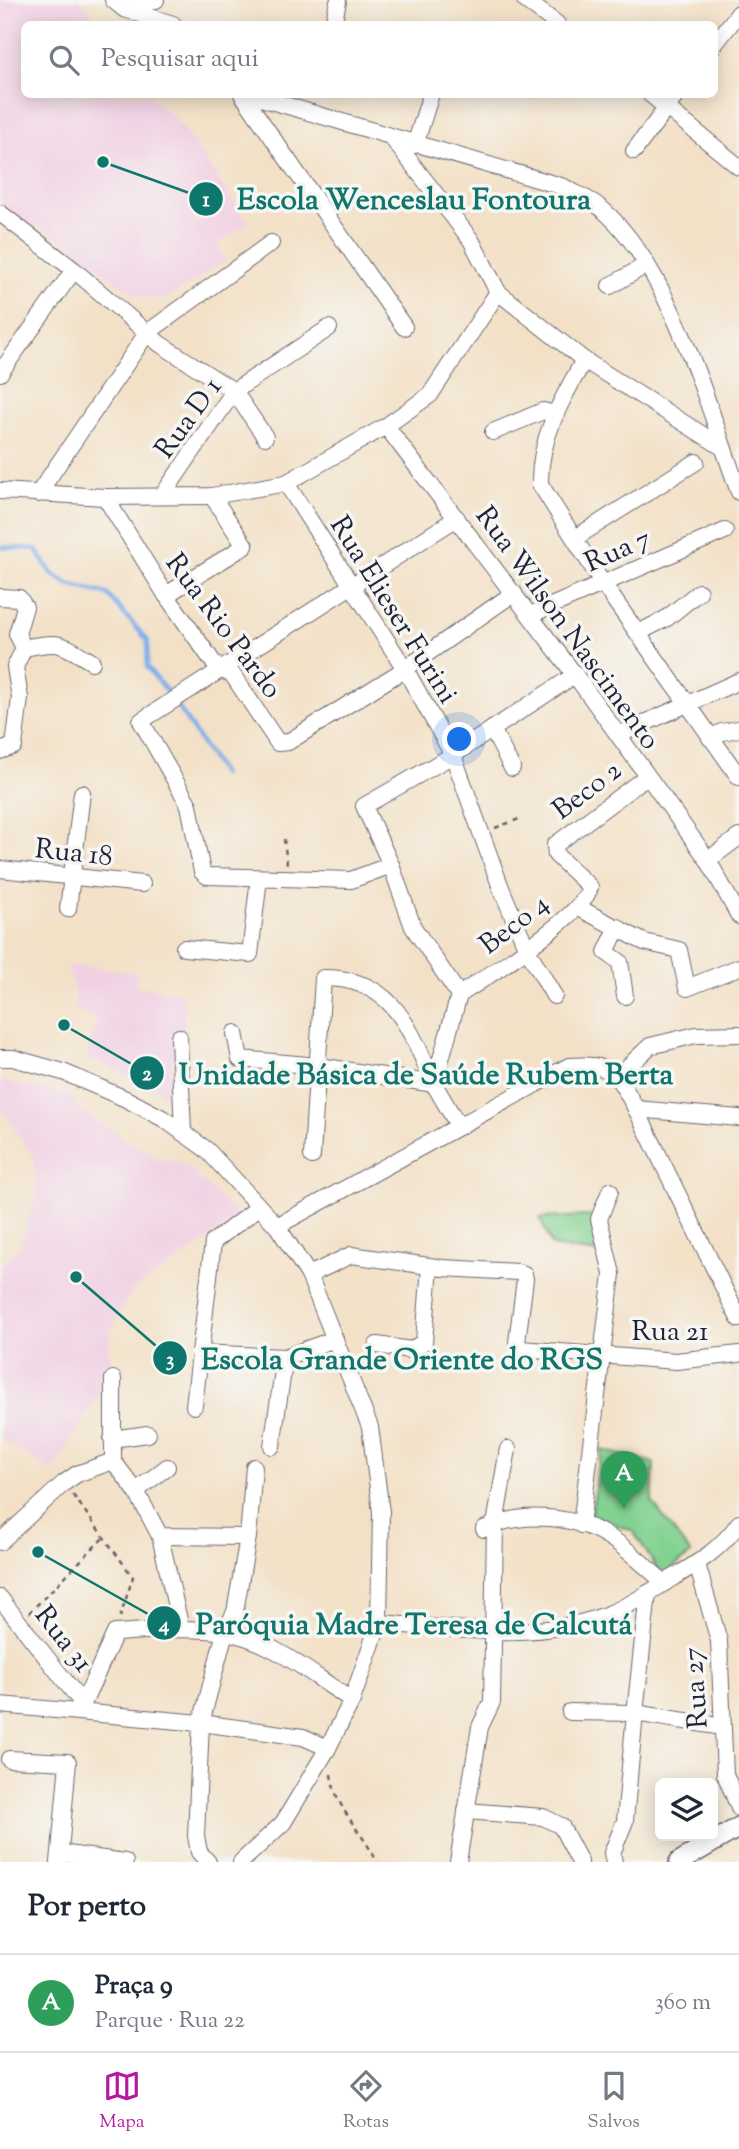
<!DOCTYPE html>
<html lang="pt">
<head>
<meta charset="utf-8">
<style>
	:root { --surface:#fff; --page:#f2f2f3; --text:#1f2937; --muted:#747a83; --line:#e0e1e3; --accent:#b5179e }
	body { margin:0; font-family:"Sorts Mill Goudy",serif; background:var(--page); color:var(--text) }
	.controls { position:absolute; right:21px; bottom:21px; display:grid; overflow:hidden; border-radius:10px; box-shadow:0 4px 18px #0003 }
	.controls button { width:63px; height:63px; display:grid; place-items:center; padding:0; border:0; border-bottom:2px solid var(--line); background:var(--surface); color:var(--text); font:35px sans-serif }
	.you { position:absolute; left:460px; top:740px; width:24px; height:24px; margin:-18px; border:5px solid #fff; border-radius:50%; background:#1a73e8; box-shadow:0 0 0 10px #1a73e833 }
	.badge { display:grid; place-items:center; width:46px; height:46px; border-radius:50%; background:var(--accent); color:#fff; font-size:23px; font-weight:700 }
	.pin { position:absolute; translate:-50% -58px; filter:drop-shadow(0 2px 4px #0008) }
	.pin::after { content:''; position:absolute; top:37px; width:24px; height:21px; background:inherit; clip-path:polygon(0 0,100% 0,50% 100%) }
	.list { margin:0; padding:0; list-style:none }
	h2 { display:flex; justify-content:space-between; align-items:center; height:91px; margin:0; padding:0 28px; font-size:30px }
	h2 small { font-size:23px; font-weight:400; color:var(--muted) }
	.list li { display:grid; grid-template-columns:46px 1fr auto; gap:21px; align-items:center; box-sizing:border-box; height:98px; padding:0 28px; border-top:2px solid var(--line) }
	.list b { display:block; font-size:26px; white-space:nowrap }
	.list p { margin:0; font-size:23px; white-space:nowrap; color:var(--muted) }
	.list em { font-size:23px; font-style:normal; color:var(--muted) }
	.icon { flex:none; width:38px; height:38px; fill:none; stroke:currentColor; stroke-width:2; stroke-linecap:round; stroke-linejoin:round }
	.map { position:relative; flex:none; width:739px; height:1862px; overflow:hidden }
	.search { position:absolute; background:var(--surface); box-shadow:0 4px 18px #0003; left:21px; right:21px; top:21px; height:77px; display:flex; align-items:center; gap:18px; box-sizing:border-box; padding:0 24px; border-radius:10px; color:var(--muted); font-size:26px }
	.sheet { height:189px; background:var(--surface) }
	nav { display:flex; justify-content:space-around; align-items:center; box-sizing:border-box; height:98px; border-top:2px solid var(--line); background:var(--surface); font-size:19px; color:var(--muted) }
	nav a { display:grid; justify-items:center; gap:4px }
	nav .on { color:var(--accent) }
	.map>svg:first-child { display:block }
	.built { fill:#f1d0e3 }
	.green { fill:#83d292; stroke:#527a66; stroke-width:2 }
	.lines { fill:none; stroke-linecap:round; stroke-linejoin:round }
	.stream { stroke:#80afea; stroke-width:4.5 }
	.minor-casing { stroke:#6b656c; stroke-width:18 }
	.major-casing { stroke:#6b656c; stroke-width:22 }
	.path { stroke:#6b656c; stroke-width:2.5; stroke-dasharray:5 5; stroke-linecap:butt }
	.minor { stroke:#fff; stroke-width:16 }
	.major { stroke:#fff; stroke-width:19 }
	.labels { text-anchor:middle; stroke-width:7; stroke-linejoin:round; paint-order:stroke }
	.street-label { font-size:28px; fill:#22223b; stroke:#f6f6f2 }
	.leader { fill:none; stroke:#0f766e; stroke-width:2.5 }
	.callout-dot { fill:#0f766e; stroke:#f6f6f2; stroke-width:2.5 }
	.mark-label { font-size:21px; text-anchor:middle; font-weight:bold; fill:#fff }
	.callout-label { font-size:30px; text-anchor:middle; font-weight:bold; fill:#0f766e; stroke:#f6f6f2; stroke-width:7; stroke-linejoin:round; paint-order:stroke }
</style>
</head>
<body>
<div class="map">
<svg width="739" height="1862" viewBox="0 0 739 1862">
	<rect width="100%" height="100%" fill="#f6f6f2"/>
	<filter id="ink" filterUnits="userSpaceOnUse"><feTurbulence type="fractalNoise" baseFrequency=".0143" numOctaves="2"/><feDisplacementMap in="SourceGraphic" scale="14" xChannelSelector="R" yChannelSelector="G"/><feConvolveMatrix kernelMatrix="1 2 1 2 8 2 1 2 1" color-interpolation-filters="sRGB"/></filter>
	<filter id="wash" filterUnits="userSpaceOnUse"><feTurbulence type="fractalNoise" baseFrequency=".00686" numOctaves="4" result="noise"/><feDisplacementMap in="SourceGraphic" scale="28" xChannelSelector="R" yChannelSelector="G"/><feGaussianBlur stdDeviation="1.57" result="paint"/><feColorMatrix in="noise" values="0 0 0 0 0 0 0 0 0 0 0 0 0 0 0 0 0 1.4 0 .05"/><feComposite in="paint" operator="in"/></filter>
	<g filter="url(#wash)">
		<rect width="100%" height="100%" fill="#f3e1c7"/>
		<g class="built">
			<path d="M0 0H81L99 24H24V94L148 95 177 120 249 223 216 245 226 261 164 300 136 296 43 227H29L0 205Z"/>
			<path d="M69 965 137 972 135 986 183 992 185 1026 183 1031H175L176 1100 86 1056 97 1019 74 1009 76 1002 71 977 66 969Z"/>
			<path d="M0 1081 68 1094 77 1109 158 1159 173 1160 188 1167 239 1217 181 1259 133 1289 110 1332 108 1349 114 1366 53 1472 0 1438V1266L20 1247 35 1200 36 1181 34 1159 0 1106Z"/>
		</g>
		<g class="green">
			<path d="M592 1216 604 1254 552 1246 540 1218Z"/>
			<path d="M602 1450 654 1463 652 1502 691 1554 662 1576 633 1531 591 1515Z"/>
		</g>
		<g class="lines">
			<path class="stream" d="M0 547 36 549 52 574 68 584 107 594 148 641 147 667 173 699 222 775"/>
		</g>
	</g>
	<g filter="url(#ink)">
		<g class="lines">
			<defs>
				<g id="minor">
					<path d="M113 0 124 9 173 24"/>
					<path d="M525 0 557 24"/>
					<path d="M126 8 156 0"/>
					<path d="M333 24 338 2"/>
					<path d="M714 45 739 13"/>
					<path d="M242 94 404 327"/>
					<path d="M247 94 564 187C574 193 587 198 597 205 669 261 708 408 739 492"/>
					<path d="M650 94 739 167"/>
					<path d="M392 138 471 240 498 292 584 360 722 447"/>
					<path d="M415 145 431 94"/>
					<path d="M634 151 677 94"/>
					<path d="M0 213 74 270 160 344 234 391 265 437"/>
					<path d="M610 286 646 265"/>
					<path d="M584 360C562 399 539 438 540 484L603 584 739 777"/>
					<path d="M0 373 74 270"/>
					<path d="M386 426 575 675 708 860 739 916"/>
					<path d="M493 432 543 411 554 414"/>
					<path d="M286 483 405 669 453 755 501 888 527 949 554 996"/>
					<path d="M0 491 105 497 212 496 286 483 386 426 430 395 498 292"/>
					<path d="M38 494 147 333 271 243"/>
					<path d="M162 496 234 391 329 328"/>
					<path d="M105 497 166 595 218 669 232 674 278 743 288 742 405 669 514 593"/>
					<path d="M575 538 696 462"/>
					<path d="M166 595 245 546 212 496"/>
					<path d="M0 597 19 598 25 607 17 634 24 648"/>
					<path d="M530 615 725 531"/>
					<path d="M638 633 667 618 699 592"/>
					<path d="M492 729 512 768"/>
					<path d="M618 735 739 681"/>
					<path d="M710 738 722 732 739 729"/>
					<path d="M0 751 14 746 20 698 15 667 24 648C61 640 60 643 92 662"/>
					<path d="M708 860 739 837"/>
					<path d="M391 865 351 880 207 876 202 872 189 805 141 721 457 518"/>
					<path d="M0 869 142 884"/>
					<path d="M577 907 644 942 679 950 687 988 739 967"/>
					<path d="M68 909 82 793"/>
					<path d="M618 927 606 952 620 962 625 996"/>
					<path d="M184 948 250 954 259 878"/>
					<path d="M459 995C485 978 585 914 590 887L556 855 555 845 646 777"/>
					<path d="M235 1033 240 1059 319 1066 434 1084"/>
					<path d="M179 1037 183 1133"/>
					<path d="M0 1058H13L63 1072 126 1099 164 1119 207 1150 277 1226 309 1275 370 1427 381 1512 379 1623 352 1700 328 1748 283 1823 241 1862"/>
					<path d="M618 1076 650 1046 696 1035 739 1034"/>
					<path d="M636 1109 739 1118"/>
					<path d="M459 1127 434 1084 459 995 413 927 391 865 364 806 453 755 575 675"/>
					<path d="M312 1156 323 978C393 977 410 1029 434 1084"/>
					<path d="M277 1226 569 1066C613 1063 616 1072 636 1109L739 1319"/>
					<path d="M309 1275 351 1255 443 1268 518 1272 524 1274 525 1279 517 1342 521 1349 676 1361 739 1354"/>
					<path d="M377 1345 411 1350 424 1342 430 1267"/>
					<path d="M200 1353 285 1357 335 1339"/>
					<path d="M113 1379V1461"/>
					<path d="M194 1406 213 1242 259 1207"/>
					<path d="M112 1439 148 1434"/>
					<path d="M272 1446 285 1357"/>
					<path d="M113 1461 136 1491 160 1536 248 1537"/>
					<path d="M136 1491 167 1467"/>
					<path d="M581 1525 612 1274 599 1219 610 1191"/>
					<path d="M484 1529C523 1510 579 1515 615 1541 632 1553 648 1569 665 1583"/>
					<path d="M160 1536 181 1629"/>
					<path d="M0 1542 64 1483 77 1474 113 1461"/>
					<path d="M697 1564 719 1641 725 1774 739 1808"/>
					<path d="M648 1593 635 1713 723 1727"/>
					<path d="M0 1598 83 1704 84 1711"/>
					<path d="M379 1623C452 1628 533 1642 603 1616 626 1608 649 1593 669 1580 697 1564 721 1549 739 1523"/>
					<path d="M83 1704 115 1633C151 1631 188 1626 224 1632 270 1638 313 1676 352 1700"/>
					<path d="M0 1705 201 1723 303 1737 328 1748"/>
					<path d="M570 1712 635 1713 625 1821 612 1853 614 1862"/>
					<path d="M9 1759 68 1762 59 1862"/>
					<path d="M466 1811 543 1817 561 1826 580 1862"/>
					<path d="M60 1853 125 1862"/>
					<path d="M208 1862 199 1852 196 1836 201 1723 225 1632 235 1612 248 1537 254 1467"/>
					<path d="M458 1862 480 1727 492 1702 495 1524 508 1449"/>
				</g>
				<path id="major" d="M679 1862 739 1827"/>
			</defs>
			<use href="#minor" class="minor-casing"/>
			<use href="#major" class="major-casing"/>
			<g class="path">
				<path d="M495 828 519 819"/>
				<path d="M284 839 287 864"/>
				<path d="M73 1495 133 1577 120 1617"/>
				<path d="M29 1613 103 1538"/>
				<path d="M331 1774C335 1809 363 1832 377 1862"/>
			</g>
			<use href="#minor" class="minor"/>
			<use href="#major" class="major"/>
		</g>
	</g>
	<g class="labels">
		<g class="street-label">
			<text transform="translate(187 417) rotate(-54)" y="10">Rua D 1</text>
			<text transform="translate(617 549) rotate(-24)" y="10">Rua 7</text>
			<text transform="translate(395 609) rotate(58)" y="10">Rua Elieser Furini</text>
			<text transform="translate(225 625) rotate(53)" y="10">Rua Rio Pardo</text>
			<text transform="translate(569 627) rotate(54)" y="10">Rua Wilson Nascimento</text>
			<text transform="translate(586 789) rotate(-37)" y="10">Beco 2</text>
			<text transform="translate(74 851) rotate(6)" y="10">Rua 18</text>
			<text transform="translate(513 923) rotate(-38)" y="10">Beco 4</text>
			<text x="670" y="1340">Rua 21</text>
			<text transform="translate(65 1638) rotate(52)" y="10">Rua 31</text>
			<text transform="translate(694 1688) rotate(-94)" y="10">Rua 27</text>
		</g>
	</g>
	<path class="leader" d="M103 162L206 199M64 1025L147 1073M76 1277L170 1358M38 1552L164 1623"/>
	<g class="callout-dot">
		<circle cx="103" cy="162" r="7"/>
		<circle cx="64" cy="1025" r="7"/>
		<circle cx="76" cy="1277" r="7"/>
		<circle cx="38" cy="1552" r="7"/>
		<circle cx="206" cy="199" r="18"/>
		<circle cx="147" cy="1073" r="18"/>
		<circle cx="170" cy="1358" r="18"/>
		<circle cx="164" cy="1623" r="18"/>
	</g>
	<g class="mark-label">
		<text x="206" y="206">1</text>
		<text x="147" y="1080">2</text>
		<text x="170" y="1366">3</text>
		<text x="164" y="1631">4</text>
	</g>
	<g class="callout-label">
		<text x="414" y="209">Escola Wenceslau Fontoura</text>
		<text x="426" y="1084">Unidade Básica de Saúde Rubem Berta</text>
		<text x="402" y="1369">Escola Grande Oriente do RGS</text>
		<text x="414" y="1634">Paróquia Madre Teresa de Calcutá</text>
	</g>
</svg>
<div class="controls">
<button><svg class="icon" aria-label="layers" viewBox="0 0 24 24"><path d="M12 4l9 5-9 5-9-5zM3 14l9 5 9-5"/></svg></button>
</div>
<div class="you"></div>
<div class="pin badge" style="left:624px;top:1509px;background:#2e9e5b">A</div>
<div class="search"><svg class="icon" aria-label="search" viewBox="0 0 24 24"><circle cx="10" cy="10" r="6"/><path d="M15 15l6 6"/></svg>Pesquisar aqui</div>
</div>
<section class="sheet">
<h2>Por perto<small></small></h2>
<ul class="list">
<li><span class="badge" style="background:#2e9e5b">A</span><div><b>Praça 9</b><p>Parque · Rua 22</p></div><em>360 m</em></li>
</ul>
</section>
<nav>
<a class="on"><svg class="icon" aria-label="map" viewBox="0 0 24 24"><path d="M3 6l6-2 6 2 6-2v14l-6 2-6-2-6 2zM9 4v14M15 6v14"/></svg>Mapa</a>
<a><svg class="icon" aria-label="directions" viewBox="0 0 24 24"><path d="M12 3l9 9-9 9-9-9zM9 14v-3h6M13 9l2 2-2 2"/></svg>Rotas</a>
<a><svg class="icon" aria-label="saved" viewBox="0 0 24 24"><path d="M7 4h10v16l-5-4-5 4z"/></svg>Salvos</a>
</nav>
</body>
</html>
